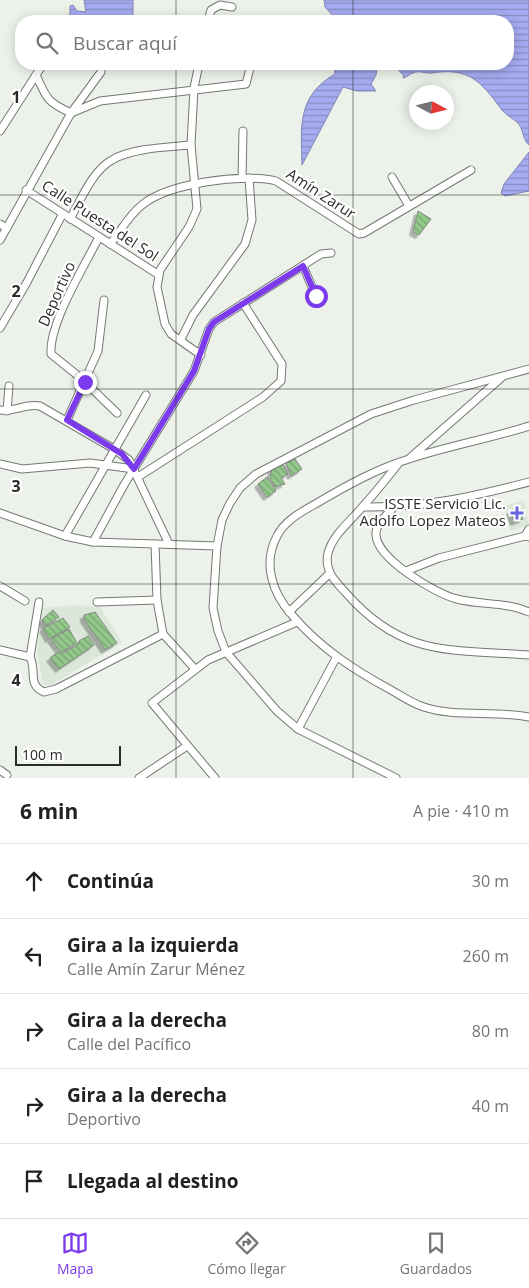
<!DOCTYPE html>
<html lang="es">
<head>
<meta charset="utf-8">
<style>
	:root { --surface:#fff; --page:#f2f2f2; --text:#202124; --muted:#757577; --line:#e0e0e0; --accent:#7c3aed }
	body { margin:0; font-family:"Open Sans",sans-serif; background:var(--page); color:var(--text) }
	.compass { position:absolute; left:409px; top:85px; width:45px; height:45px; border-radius:50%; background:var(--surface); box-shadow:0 2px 12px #0003; rotate:97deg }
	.scale { position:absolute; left:15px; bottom:12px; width:106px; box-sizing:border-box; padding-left:5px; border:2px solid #2b2d2a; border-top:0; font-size:14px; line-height:18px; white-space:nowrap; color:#2b2d2a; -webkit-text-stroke:4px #fff; paint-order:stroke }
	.stop { position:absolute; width:15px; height:15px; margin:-11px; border:4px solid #7c3aed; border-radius:50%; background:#fff }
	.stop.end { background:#7c3aed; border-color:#fff; box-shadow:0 1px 5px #0008 }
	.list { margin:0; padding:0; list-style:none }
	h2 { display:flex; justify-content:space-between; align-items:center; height:65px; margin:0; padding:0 20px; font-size:21px }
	h2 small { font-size:16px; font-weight:400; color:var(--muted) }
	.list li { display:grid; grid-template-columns:32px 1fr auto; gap:15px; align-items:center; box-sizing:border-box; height:75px; padding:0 20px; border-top:1px solid var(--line) }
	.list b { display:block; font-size:19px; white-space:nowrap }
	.list p { margin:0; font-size:16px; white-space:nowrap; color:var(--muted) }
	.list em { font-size:16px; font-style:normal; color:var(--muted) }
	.icon { flex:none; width:28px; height:28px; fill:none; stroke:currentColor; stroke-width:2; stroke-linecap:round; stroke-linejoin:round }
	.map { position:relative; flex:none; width:529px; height:778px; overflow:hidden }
	.search { position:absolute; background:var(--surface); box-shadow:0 2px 12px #0003; left:15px; right:15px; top:15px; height:55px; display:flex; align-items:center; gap:12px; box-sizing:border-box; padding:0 18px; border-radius:20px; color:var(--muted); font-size:19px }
	.sheet { height:440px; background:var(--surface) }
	nav { display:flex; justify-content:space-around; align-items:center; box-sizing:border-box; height:70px; border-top:1px solid var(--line); background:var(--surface); font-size:14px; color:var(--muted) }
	nav a { display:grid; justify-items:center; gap:2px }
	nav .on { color:var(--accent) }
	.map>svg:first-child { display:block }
	.built { fill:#dbe7d9 }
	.water { fill:url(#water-rules); stroke:#8186b6 }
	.building { fill:url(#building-back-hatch); stroke:#848a83; filter:url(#shadow) }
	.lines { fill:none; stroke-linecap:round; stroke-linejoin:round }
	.minor-casing { stroke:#737972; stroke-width:9 }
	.minor { stroke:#fff; stroke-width:7 }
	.route { stroke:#7c3aed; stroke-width:6 }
	.grid { fill:none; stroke:#2b2d2a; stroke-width:1; stroke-opacity:0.55 }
	.poi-dot { fill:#6967e0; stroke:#fff; stroke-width:2 }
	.labels { text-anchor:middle; stroke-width:4.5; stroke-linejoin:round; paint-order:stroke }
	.street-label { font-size:15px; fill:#2b2d2a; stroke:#fff }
	.poi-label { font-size:15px; fill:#2b2d2a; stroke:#fff; text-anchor:end }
	.grid-label { font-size:16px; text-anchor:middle; font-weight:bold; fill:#2b2d2a; stroke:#fff; stroke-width:4.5; stroke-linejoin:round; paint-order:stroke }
</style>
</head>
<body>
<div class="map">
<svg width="529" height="778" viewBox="0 0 529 778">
	<defs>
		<pattern id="water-rules" width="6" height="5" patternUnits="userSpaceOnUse" patternTransform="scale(1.25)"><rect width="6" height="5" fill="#a6acf2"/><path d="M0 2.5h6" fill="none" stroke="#878cc4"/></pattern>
		<pattern id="building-back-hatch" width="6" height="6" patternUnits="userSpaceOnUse" patternTransform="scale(1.25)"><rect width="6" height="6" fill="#93c88b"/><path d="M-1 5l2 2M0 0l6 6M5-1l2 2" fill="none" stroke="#78a372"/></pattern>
		<filter id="shadow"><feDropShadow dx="-3.5" dy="3.5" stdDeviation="0" flood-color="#0004"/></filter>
	</defs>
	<rect width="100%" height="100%" fill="#ecf2ea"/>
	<g class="built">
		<path d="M524 500 529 525 510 531 505 506Z"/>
		<path d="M75 605 100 607 122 642 50 686 43 685 37 650 42 608Z"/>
	</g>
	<g class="water">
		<path d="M84 0H133V21H70V6L73 5 77 11 86 12Z"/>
		<path d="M324 0H529V145C522 139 524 129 517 122 512 118 506 115 502 110 481 82 470 67 432 73 426 74 419 70 413 73 409 74 408 77 403 78L404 76 393 64H508V21H333L334 17 325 7Z"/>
		<path d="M334 64H378L376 75 371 84 376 91H357L343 87 302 165C301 126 297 96 335 74Z"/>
		<path d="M529 152V191L505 196 501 193 504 184Z"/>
	</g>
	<g class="building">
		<path d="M418 211 431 219 419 235 413 232Z"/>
		<path d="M295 459 302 469 291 476 286 463Z"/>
		<path d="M283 465 288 474 281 478 285 484 275 487 270 478 272 469Z"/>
		<path d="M267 477 276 491 267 497 258 484Z"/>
		<path d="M519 507 523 519 514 522 510 511Z"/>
		<path d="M53 610 59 617 45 626 42 620Z"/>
		<path d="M95 612 117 643 105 650 84 619V615Z"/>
		<path d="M63 618 70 627 49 639 43 628Z"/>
		<path d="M69 629 77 643 61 652 51 639Z"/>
		<path d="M88 636 94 645 59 669 50 658 58 652 60 654 79 644V641Z"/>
	</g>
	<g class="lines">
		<defs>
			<g id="minor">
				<path d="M208 21 211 10 220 5 232 7"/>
				<path d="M199 64 194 88 191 145 197 209 189 227 160 270 157 287 165 324 171 334 201 355"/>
				<path d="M36 75C47 99 47 102 71 113"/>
				<path d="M71 113 100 101 246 84 251 64"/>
				<path d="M0 131 43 64"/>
				<path d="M392 177 409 206"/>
				<path d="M242 178 243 131"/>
				<path d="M26 190 159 275"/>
				<path d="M70 219C81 200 92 171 112 160 131 148 169 147 191 145"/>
				<path d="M0 224 7 228"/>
				<path d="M99 237C84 267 49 323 51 354L82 379 117 413"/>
				<path d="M0 240 71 113 101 72"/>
				<path d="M110 244C120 232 129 215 142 205 168 183 244 173 276 181L359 234 364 233 471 170"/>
				<path d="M303 266 316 296"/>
				<path d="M0 328 26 284 62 215"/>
				<path d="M181 339 193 315 245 244 252 220 249 178"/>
				<path d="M0 410C14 412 27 403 40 406L114 449 129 460 169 544"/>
				<path d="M7 411 9 386"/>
				<path d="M67 420 98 351 104 300"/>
				<path d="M529 426C489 439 448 446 409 459 376 469 346 486 317 503 303 511 285 520 277 536 262 564 273 594 292 615 320 648 354 670 391 690 400 695 410 702 421 706 453 718 494 710 529 717"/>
				<path d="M410 458 501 378"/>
				<path d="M0 464 22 469 90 463 134 469"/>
				<path d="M398 464C387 478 376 492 364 505 352 520 333 534 328 553 324 571 335 581 346 593 403 658 450 649 529 655"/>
				<path d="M138 477 263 397 281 381 282 364 243 303"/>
				<path d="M363 507C423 508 471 497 529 482"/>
				<path d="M394 507C387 515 375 524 376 535 377 559 436 594 457 599 480 605 507 602 529 612"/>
				<path d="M0 513 65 536 93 542 217 546"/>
				<path d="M65 536 146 395"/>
				<path d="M525 536 529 529"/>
				<path d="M93 542 124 485 194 371 209 329 214 322 321 254 331 253"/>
				<path d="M155 544 157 600 163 634 195 669"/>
				<path d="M406 571 439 558 525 536 529 537"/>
				<path d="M0 586 25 601"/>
				<path d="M97 602 157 600"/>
				<path d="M289 612 329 574"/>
				<path d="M0 650 30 657C37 670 27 685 44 692L56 689 163 634"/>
				<path d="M30 657 39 602"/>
				<path d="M298 729 336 658"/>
				<path d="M0 770 7 775"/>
				<path d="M139 778 187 746"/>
				<path d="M215 778 152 703 208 660 297 622"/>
				<path d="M396 778 298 729 277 711 226 652 218 631 213 608 217 546 222 520 230 503 240 488 256 474 371 414 414 400 529 369"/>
			</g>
		</defs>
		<use href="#minor" class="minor-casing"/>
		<use href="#minor" class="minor"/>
	</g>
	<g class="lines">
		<path class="route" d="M85 382 67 420 122 454 134 469 194 371 209 329 214 322 303 266 316 296"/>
	</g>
	<path class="grid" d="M176 0V21M353 0V21M176 64V778M353 64V778M0 195H529M0 389H529M0 584H529"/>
	<path class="poi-dot" d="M514.5 505.5h5v5h5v5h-5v5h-5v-5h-5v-5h5z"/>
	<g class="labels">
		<g class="street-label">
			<text transform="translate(321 194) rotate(33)" y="5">Amín Zarur</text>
			<text transform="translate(100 221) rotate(33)" y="5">Calle Puesta del Sol</text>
			<text transform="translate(57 294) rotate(-66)" y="5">Deportivo</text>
		</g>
		<g class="poi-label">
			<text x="506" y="509">ISSTE Servicio Lic.<tspan x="506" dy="17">Adolfo Lopez Mateos</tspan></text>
		</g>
	</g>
	<g class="grid-label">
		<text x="16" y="103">1</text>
		<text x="16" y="297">2</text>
		<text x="16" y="492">3</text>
		<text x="16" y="686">4</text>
	</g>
</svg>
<svg class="compass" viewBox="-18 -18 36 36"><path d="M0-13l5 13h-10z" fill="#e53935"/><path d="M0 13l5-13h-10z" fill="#757577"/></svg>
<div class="scale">100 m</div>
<div class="stop" style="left:316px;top:296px"></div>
<div class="stop end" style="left:85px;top:382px"></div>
<div class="search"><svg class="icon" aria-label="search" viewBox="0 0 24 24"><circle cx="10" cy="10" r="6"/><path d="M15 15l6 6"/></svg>Buscar aquí</div>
</div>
<section class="sheet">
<h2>6 min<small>A pie · 410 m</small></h2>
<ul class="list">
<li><svg class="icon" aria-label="ahead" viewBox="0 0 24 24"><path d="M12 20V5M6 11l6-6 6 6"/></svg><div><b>Continúa</b></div><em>30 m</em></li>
<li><svg class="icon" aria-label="left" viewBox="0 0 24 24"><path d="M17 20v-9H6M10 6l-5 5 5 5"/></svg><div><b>Gira a la izquierda</b><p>Calle Amín Zarur Ménez</p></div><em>260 m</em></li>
<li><svg class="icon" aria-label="right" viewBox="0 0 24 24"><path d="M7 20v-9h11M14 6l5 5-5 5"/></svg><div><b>Gira a la derecha</b><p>Calle del Pacífico</p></div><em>80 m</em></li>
<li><svg class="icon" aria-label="right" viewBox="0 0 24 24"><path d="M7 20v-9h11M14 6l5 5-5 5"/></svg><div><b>Gira a la derecha</b><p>Deportivo</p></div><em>40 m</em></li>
<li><svg class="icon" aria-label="arrive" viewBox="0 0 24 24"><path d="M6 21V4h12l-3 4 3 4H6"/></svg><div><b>Llegada al destino</b></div></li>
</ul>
</section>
<nav>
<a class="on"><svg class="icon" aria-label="map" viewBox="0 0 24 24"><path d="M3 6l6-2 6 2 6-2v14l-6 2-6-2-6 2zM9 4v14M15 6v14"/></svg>Mapa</a>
<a><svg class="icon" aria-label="directions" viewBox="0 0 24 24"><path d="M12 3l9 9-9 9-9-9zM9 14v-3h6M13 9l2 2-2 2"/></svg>Cómo llegar</a>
<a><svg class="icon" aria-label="saved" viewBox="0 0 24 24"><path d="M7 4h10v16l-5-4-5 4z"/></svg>Guardados</a>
</nav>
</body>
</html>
